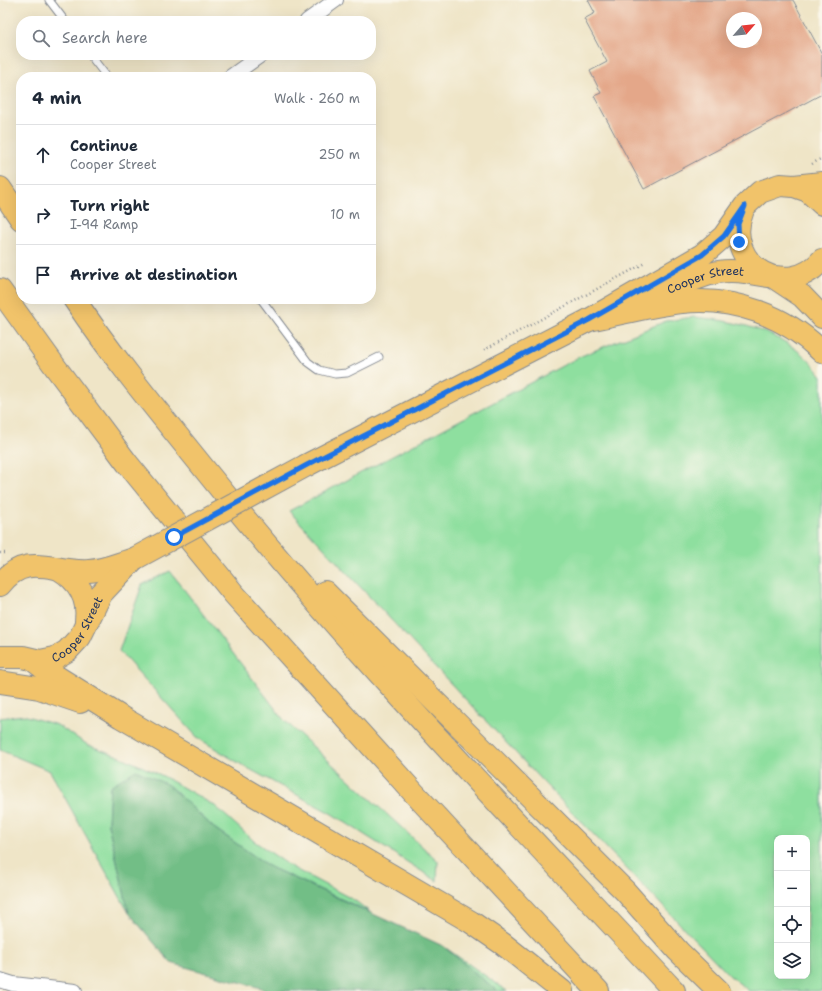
<!DOCTYPE html>
<html lang="en">
<head>
<meta charset="utf-8">
<style>
	:root { --surface:#fff; --page:#f2f2f3; --text:#1f2937; --muted:#747a83; --line:#e0e1e3 }
	body { margin:0; font-family:"Shantell Sans",sans-serif; background:var(--page); color:var(--text) }
	.controls { position:absolute; right:12px; bottom:12px; display:grid; overflow:hidden; border-radius:8px; box-shadow:0 4px 16px #0002 }
	.controls button { width:36px; height:36px; display:grid; place-items:center; padding:0; border:0; border-bottom:1px solid var(--line); background:var(--surface); color:var(--text); font:20px sans-serif }
	.compass { position:absolute; left:726px; top:12px; width:36px; height:36px; border-radius:50%; background:var(--surface); box-shadow:0 4px 16px #0002; rotate:62deg }
	.stop { position:absolute; width:12px; height:12px; margin:-9px; border:3px solid #1a73e8; border-radius:50%; background:#fff }
	.stop.end { background:#1a73e8; border-color:#fff; box-shadow:0 1px 4px #0008 }
	.list { margin:0; padding:0; list-style:none }
	h2 { display:flex; justify-content:space-between; align-items:center; height:52px; margin:0; padding:0 16px; font-size:17px }
	h2 small { font-size:13px; font-weight:400; color:var(--muted) }
	.list li { display:grid; grid-template-columns:26px 1fr auto; gap:12px; align-items:center; box-sizing:border-box; height:60px; padding:0 16px; border-top:1px solid var(--line) }
	.list b { display:block; font-size:15px; white-space:nowrap }
	.list p { margin:0; font-size:13px; white-space:nowrap; color:var(--muted) }
	.list em { font-size:13px; font-style:normal; color:var(--muted) }
	.icon { flex:none; width:22px; height:22px; fill:none; stroke:currentColor; stroke-width:2; stroke-linecap:round; stroke-linejoin:round }
	.map { position:relative; flex:none; width:822px; height:991px; overflow:hidden }
	.search { position:absolute; background:var(--surface); box-shadow:0 4px 16px #0002; left:16px; top:16px; width:360px; height:44px; display:flex; align-items:center; gap:10px; box-sizing:border-box; padding:0 14px; border-radius:16px; color:var(--muted); font-size:15px }
	.panel { position:absolute; background:var(--surface); box-shadow:0 4px 16px #0002; left:16px; top:72px; width:360px; height:232px; border-radius:16px }
	.map>svg:first-child { display:block }
	.green { fill:#8edf9f; stroke:#54877e; fill-rule:evenodd }
	.forest { fill:#72be86; stroke:#467672 }
	.building { fill:#e4a789; fill-rule:evenodd }
	.lines { fill:none; stroke-linecap:round; stroke-linejoin:round }
	.lane-casing { stroke:#858a92; stroke-width:9 }
	.street-casing { stroke:#858a92; stroke-width:16 }
	.primary-casing { stroke:#858a92; stroke-width:24 }
	.highway-casing { stroke:#858a92; stroke-width:24 }
	.path { stroke:#858a92; stroke-width:2.5; stroke-dasharray:1 3; stroke-linecap:butt }
	.lane { stroke:#fff; stroke-width:7 }
	.street { stroke:#fff; stroke-width:14 }
	.primary { stroke:#f1c36a; stroke-width:22 }
	.highway { stroke:#f1c36a; stroke-width:22 }
	.primary-bridge-casing { stroke:#858a92; stroke-width:24; stroke-linecap:butt }
	.primary-bridge { stroke:#f1c36a; stroke-width:22 }
	.route { stroke:#1a73e8; stroke-width:5 }
	.labels { text-anchor:middle; stroke-width:4; stroke-linejoin:round; paint-order:stroke }
	.street-label { font-size:12px; fill:#1b2f5e; stroke:#fbf7ec }
</style>
</head>
<body>
<div class="map">
<svg width="822" height="991" viewBox="0 0 822 991">
	<rect width="100%" height="100%" fill="#fbf7ec"/>
	<filter id="ink" filterUnits="userSpaceOnUse"><feTurbulence type="fractalNoise" baseFrequency=".025" numOctaves="2"/><feDisplacementMap in="SourceGraphic" scale="8" xChannelSelector="R" yChannelSelector="G"/><feConvolveMatrix kernelMatrix="1 2 1 2 8 2 1 2 1" color-interpolation-filters="sRGB"/></filter>
	<filter id="wash" filterUnits="userSpaceOnUse"><feTurbulence type="fractalNoise" baseFrequency=".012" numOctaves="4" result="noise"/><feDisplacementMap in="SourceGraphic" scale="16" xChannelSelector="R" yChannelSelector="G"/><feGaussianBlur stdDeviation="0.9" result="paint"/><feColorMatrix in="noise" values="0 0 0 0 0 0 0 0 0 0 0 0 0 0 0 0 0 1.4 0 .05"/><feComposite in="paint" operator="in"/></filter>
	<g filter="url(#wash)">
		<rect width="100%" height="100%" fill="#efe5c7"/>
		<g class="green">
			<path d="M694 317C744 322 791 333 822 376V991H749L730 976 545 784 289 511 579 357 666 321ZM777 838H807V976H777Z"/>
			<path d="M170 571 284 720 438 861 437 881 332 814 242 765 198 738 119 651 142 585Z"/>
			<path d="M23 715 57 725 88 745 121 757 163 776 215 806 254 841 293 868 354 900 370 912 270 867 214 828 168 785 110 786 108 824 129 913 50 771 0 750V718Z"/>
			<path d="M443 946 507 991H497Z"/>
		</g>
		<path class="forest" d="M136 770 168 785 214 828 270 867 443 946 497 991H265L261 988 171 963 129 913 108 824 110 786Z"/>
		<g id="blocks">
			<path class="building" d="M588 0H793L822 54V94L644 189 594 96 601 93 590 71 607 62 584 19 595 13ZM732 18H756V42H732Z"/>
		</g>
	</g>
	<g filter="url(#ink)">
		<use href="#blocks" fill-opacity="0" stroke="#858a92" stroke-width="1"/>
		<g class="lines">
			<defs>
				<g id="lane">
					<path d="M49 0 65 21"/>
					<path d="M90 55 107 77"/>
					<path d="M261 299 308 362 319 370 335 374 347 373 379 357"/>
				</g>
				<g id="street">
					<path d="M307 21 336 0"/>
					<path d="M230 77 261 55"/>
					<path d="M0 980 13 984 75 991"/>
				</g>
				<g id="primary">
					<path d="M794 186 808 191 822 204"/>
					<path d="M742 213C732 237 743 265 768 275"/>
					<path id="s1" d="M652 297C674 288 695 277 718 272 757 265 791 296 822 260"/>
					<path d="M307 465 589 320 702 255 724 236 745 206 760 192 780 185 794 186 822 183"/>
					<path d="M59 569C79 581 89 598 86 621"/>
					<path d="M0 585C27 550 55 574 89 571 105 570 120 563 134 559"/>
					<path id="s2" d="M0 657H23L40 661 55 658 67 651 80 637 101 594 134 559"/>
				</g>
				<g id="highway">
					<path d="M0 188 21 219"/>
					<path d="M775 278 802 296 822 317"/>
					<path d="M0 290 56 368 127 463 234 594 414 793 598 991"/>
					<path d="M74 299C114 359 161 415 206 471 352 653 515 820 674 991"/>
					<path d="M589 320C620 314 651 305 682 302 733 296 786 316 822 352"/>
					<path d="M325 592 625 891 678 951 719 991"/>
					<path d="M33 660 46 670 121 717 471 922 503 944 562 991"/>
					<path d="M0 682 39 688 80 702"/>
				</g>
			</defs>
			<use href="#lane" class="lane-casing"/>
			<use href="#street" class="street-casing"/>
			<use href="#primary" class="primary-casing"/>
			<use href="#highway" class="highway-casing"/>
			<g class="path">
				<path d="M812 164 822 158"/>
				<path d="M484 350 645 263"/>
				<path d="M0 553H7"/>
			</g>
			<use href="#lane" class="lane"/>
			<use href="#street" class="street"/>
			<use href="#primary" class="primary"/>
			<use href="#highway" class="highway"/>
			<defs>
				<path id="primary-bridge" d="M134 559 307 465"/>
			</defs>
			<use href="#primary-bridge" class="primary-bridge-casing"/>
			<use href="#primary-bridge" class="primary-bridge"/>
		</g>
	</g>
	<g class="lines" filter="url(#ink)">
		<path class="route" d="M174 537 307 465 589 320 702 255 724 236 745 206 738 224 739 242"/>
	</g>
	<g class="labels">
		<g class="street-label">
			<text dy="4" stroke="none"><textPath href="#s1" startOffset="57">Cooper Street</textPath></text>
			<text dy="4" stroke="none"><textPath href="#s2" startOffset="93">Cooper Street</textPath></text>
		</g>
	</g>
</svg>
<div class="controls">
<button>+</button>
<button>−</button>
<button><svg class="icon" aria-label="locate" viewBox="0 0 24 24"><circle cx="12" cy="12" r="6"/><path d="M12 2v4M12 18v4M2 12h4M18 12h4"/></svg></button>
<button><svg class="icon" aria-label="layers" viewBox="0 0 24 24"><path d="M12 4l9 5-9 5-9-5zM3 14l9 5 9-5"/></svg></button>
</div>
<svg class="compass" viewBox="-18 -18 36 36"><path d="M0-13l5 13h-10z" fill="#e53935"/><path d="M0 13l5-13h-10z" fill="#747a83"/></svg>
<div class="stop" style="left:174px;top:537px"></div>
<div class="stop end" style="left:739px;top:242px"></div>
<div class="search"><svg class="icon" aria-label="search" viewBox="0 0 24 24"><circle cx="10" cy="10" r="6"/><path d="M15 15l6 6"/></svg>Search here</div>
<section class="panel">
<h2>4 min<small>Walk · 260 m</small></h2>
<ul class="list">
<li><svg class="icon" aria-label="ahead" viewBox="0 0 24 24"><path d="M12 20V5M6 11l6-6 6 6"/></svg><div><b>Continue</b><p>Cooper Street</p></div><em>250 m</em></li>
<li><svg class="icon" aria-label="right" viewBox="0 0 24 24"><path d="M7 20v-9h11M14 6l5 5-5 5"/></svg><div><b>Turn right</b><p>I-94 Ramp</p></div><em>10 m</em></li>
<li><svg class="icon" aria-label="arrive" viewBox="0 0 24 24"><path d="M6 21V4h12l-3 4 3 4H6"/></svg><div><b>Arrive at destination</b></div></li>
</ul>
</section>
</div>
</body>
</html>
